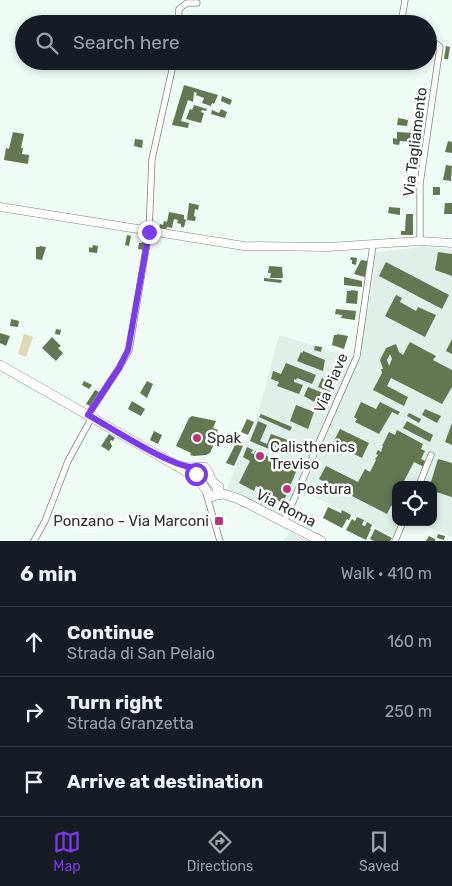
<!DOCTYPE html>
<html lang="en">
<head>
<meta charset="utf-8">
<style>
	:root { --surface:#171b24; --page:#242831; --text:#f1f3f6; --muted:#9ea1a6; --line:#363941; --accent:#7c3aed }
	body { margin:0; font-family:Rubik,sans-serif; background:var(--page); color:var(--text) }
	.controls { position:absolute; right:15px; bottom:15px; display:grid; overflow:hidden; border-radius:10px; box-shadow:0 2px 8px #0003 }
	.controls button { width:45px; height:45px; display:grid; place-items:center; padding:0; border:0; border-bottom:1px solid var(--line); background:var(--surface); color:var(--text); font:25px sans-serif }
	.stop { position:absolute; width:15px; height:15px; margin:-11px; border:4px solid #7c3aed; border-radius:50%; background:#fff }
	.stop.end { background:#7c3aed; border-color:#fff; box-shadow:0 1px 5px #0008 }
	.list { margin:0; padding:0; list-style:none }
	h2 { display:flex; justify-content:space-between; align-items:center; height:65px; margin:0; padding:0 20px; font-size:21px }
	h2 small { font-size:16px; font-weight:400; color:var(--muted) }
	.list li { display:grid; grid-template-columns:32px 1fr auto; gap:15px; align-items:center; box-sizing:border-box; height:70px; padding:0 20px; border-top:1px solid var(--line) }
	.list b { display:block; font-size:19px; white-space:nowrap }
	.list p { margin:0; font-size:16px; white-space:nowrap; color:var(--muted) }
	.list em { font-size:16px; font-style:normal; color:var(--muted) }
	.icon { flex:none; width:28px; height:28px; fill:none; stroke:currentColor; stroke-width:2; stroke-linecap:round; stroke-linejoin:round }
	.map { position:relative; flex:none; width:452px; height:541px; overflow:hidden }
	.search { position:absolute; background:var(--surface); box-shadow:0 2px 8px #0003; left:15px; right:15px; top:15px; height:55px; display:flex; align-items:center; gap:12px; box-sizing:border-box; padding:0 18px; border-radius:28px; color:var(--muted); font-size:19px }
	.sheet { height:275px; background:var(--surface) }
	nav { display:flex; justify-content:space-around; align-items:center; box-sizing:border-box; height:70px; border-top:1px solid var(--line); background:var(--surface); font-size:14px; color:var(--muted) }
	nav a { display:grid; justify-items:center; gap:2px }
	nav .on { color:var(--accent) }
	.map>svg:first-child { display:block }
	.built { fill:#def0e8 }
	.green { fill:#ded7b5 }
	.building { fill:#627752; fill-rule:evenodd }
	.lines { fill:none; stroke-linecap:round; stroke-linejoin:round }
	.minor-casing { stroke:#7d8581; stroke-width:7 }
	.tertiary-casing { stroke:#7d8581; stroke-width:9 }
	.secondary-casing { stroke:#7d8581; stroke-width:10 }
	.minor { stroke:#fff; stroke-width:5.5 }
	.tertiary { stroke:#fff; stroke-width:8 }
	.secondary { stroke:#fff; stroke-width:9 }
	.route { stroke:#7c3aed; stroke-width:6 }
	.poi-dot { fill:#b93478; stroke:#fff; stroke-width:2 }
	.labels { text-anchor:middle; stroke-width:5; stroke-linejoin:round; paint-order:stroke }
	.street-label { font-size:15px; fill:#2b2f2d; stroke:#fff }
	.poi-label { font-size:15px; fill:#2b2f2d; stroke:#fff; text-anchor:start }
</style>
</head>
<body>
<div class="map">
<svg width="452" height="541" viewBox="0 0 452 541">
	<rect width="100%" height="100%" fill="#f1fbf6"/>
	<g class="built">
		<path d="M423 247 452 249V537L416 522H433V485H396V522H404L395 537 303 491 289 519 227 488 258 414 279 335 358 359 364 319 367 314 370 299 376 252Z"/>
		<path d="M290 532 309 541H283Z"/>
	</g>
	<path class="green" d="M24 334 33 337 26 357 18 354Z"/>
	<g class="building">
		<path d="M446 46 450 47 448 59H444Z"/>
		<path d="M184 85 218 95 214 104 212 103 211 106 202 103 204 98 196 95 197 93 194 92 193 102 188 100 181 121 189 123 188 128 172 125Z"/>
		<path d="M222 96 232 100 230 105 221 101Z"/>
		<path d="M194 105 207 109 206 111 202 110 201 112 204 113 201 123 186 119 190 109 192 110Z"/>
		<path d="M221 109 227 112 225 118 211 114 212 110 219 113Z"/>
		<path d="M398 118 408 120 407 126 397 125Z"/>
		<path d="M13 132 24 134 21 148H23L22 154 29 155 28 164 4 160 6 148 9 149Z"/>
		<path d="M397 132 415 133 414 142 400 141 399 145 393 144V138L397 139Z"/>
		<path d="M135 139 143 140 142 148 134 146Z"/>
		<path d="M448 141 452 142V153L445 152Z"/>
		<path d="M446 165 452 166 451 181 443 180Z"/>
		<rect x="433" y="187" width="7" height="8"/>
		<path d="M189 203 199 205 198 210 195 209 194 216 196 217 195 221 187 220Z"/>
		<path d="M445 203H452V214H444Z"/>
		<path d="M389 207 400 208V215L388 213Z"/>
		<path d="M169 212 184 215V219L186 220 184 227H181V224L177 223 178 220 174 219 172 228 167 227 166 230 159 228 160 224 163 225 164 221 167 222Z"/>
		<path d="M406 214H413V235H401V231H405Z"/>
		<path d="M127 235 131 236 129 246 125 245Z"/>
		<path d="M142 239 147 240 145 250 138 249 139 243H142Z"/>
		<path d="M93 245 98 246 97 253 89 252V247L92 248Z"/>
		<path d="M40 246 46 247 42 260 36 259V247H39Z"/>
		<path d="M438 252 452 254V276L435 270Z"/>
		<path d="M351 257 357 258 356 265 352 264V260H350Z"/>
		<path d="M361 260 368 261 365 277 354 274Z"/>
		<path d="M386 262 449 295 442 309 379 276Z"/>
		<path d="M269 266 282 267 283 278H270L271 273H268Z"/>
		<path d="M344 277 362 281V287L344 285Z"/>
		<path d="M264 278 282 280 281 283 264 281Z"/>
		<path d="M351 290 358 291 357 304 346 303 347 291H351Z"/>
		<path d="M396 295 402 298 400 302 416 311 418 307 436 315 425 337 385 316Z"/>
		<path d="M336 309 356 311 355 320 341 318 342 315 335 314Z"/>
		<path d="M11 319 19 321 18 327 10 326Z"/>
		<path d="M56 329 61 330 60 335 55 334Z"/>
		<path d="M0 333 10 336 6 346 0 343Z"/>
		<path d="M337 334 348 336 344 349 332 345 334 335H337Z"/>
		<path d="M52 337 61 346 58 348 63 353 56 361 42 348Z"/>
		<path d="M452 339V354L446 351Z"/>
		<path d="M410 342 436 356 433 360 452 370V387L442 404 391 378 387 386 408 397 404 406 373 390 382 373 381 369H383L380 360 386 348 396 344 399 352 403 355ZM390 354 392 359 389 366 387 360Z"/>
		<path d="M315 346 322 347 321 352 314 350Z"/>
		<path d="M303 351 325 360 323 371 297 361 301 352 303 353Z"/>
		<path d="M286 363 316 375 312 384 297 378 296 380 294 379V382L303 385 299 394 277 386 279 382 271 379 273 371 281 374Z"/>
		<path d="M322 378 333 383 330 392 318 387Z"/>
		<path d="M84 381 92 385 89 389 82 385Z"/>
		<path d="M147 381 153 384 147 398 140 393Z"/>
		<path d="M308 387 323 393 318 404 304 396Z"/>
		<path d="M95 390 99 392 90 406 86 404Z"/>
		<path d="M132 401 145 409 141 416 128 409Z"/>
		<path d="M361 402 376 409 380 402 400 412 398 415 392 412 379 434 355 422 357 419 354 417Z"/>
		<path d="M296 405 314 412 308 429 290 421Z"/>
		<path d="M425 409 441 416 437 423 422 415Z"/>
		<path d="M409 413 421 419 419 423 407 416Z"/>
		<path d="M261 414 292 427 290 431 259 417Z"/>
		<path d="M192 416 216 421 213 428 218 430 217 432 219 433 210 453 206 455 194 456 190 455 191 453 176 446 189 418Z"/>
		<path d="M247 419 254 422 248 435 241 432Z"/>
		<path d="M258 421 267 425 260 441 267 444 271 434 296 443 291 454 270 445 269 449 250 441Z"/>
		<path d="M407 421 433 435 430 442 403 428Z"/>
		<path d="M452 423V445L445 442Z"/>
		<path d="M340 429 369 443 362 458 333 443Z"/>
		<path d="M397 430 423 444 421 449 425 451 421 459 427 462 424 467 414 462 402 485H396V497L394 501 396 502V505L394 507 391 506 387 514 319 479 326 466 358 482 365 469 370 472 376 460 375 459 378 455 376 454 378 450 381 452 383 446H382L389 432 395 435Z"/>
		<path d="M154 431 162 435 158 444 150 440Z"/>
		<path d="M109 434 115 438 113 441 111 440 110 442 112 446 109 451 101 446Z"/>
		<path d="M236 443 243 446 234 466 226 463Z"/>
		<path d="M247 447 253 450 251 453 254 454 255 451 259 453V452L286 466 288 462 298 467 283 503 270 497 272 494 256 486 254 491 239 483 250 461 243 457Z"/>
		<path d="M438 459 452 463V497L433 491V485H430Z"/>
		<path d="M328 507 341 513 342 510 351 515 349 520 347 519 342 528 323 518Z"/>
		<path d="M357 517 364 520 362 525 365 526 367 522 372 525 370 529H371L366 540 346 530 352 519 355 521Z"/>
		<path d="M375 529 392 538 390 541H374L370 539Z"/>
		<path d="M438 534 445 536 444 540 437 538Z"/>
		<path d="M429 536 435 539V541H426Z"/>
	</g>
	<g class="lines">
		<defs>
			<g id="minor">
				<path d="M178 24 179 9 187 3H197"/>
				<path d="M401 24 405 0"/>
				<path d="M420 241V184L440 47C436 42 434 43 428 45"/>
				<path d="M88 415 119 368 129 350 149 231 152 159 174 61"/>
				<path d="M419 485 431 455"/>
				<path d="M206 493 220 541"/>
				<path d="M284 522 357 356 373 245"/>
				<path d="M34 541 45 521 68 461 92 417"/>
				<path d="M395 541 403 522"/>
			</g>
			<path id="tertiary" d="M0 207 244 246 328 247 420 241 452 243"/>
			<g id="secondary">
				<path d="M0 365 198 478C204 483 211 508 218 490L216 485"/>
				<path d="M184 467 190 468 204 467C211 473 208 481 219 487"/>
				<path d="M216 495 224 494 239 499 321 541"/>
			</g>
		</defs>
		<use href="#minor" class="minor-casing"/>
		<use href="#tertiary" class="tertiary-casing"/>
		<use href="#secondary" class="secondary-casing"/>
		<use href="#minor" class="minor"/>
		<use href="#tertiary" class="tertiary"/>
		<use href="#secondary" class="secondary"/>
	</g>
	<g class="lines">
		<path class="route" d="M149 232 128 350 119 368 88 415C112 428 173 469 198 468L196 474"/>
	</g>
	<g class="poi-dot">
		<circle cx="197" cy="438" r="5"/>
		<circle cx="260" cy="456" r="5"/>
		<circle cx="287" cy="489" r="5"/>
		<rect x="214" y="516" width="10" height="10" rx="2.5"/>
	</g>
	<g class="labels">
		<g class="street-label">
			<text transform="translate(415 142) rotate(-83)" y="5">Via Tagliamento</text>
			<text transform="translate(331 383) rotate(-67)" y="5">Via Piave</text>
			<text transform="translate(286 508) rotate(27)" y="5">Via Roma</text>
		</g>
		<g class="poi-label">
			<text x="207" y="443">Spak</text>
			<text x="270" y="452">Calisthenics<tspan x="270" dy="17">Treviso</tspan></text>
			<text x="297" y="494">Postura</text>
			<text x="209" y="526" text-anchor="end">Ponzano - Via Marconi</text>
		</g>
	</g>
</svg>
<div class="controls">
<button><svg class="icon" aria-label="locate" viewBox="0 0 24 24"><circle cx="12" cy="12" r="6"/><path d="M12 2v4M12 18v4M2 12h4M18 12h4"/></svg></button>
</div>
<div class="stop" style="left:196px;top:474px"></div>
<div class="stop end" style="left:149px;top:232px"></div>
<div class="search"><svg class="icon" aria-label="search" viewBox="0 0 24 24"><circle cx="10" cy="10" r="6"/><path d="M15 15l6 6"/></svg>Search here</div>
</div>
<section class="sheet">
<h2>6 min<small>Walk · 410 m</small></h2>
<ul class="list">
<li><svg class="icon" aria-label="ahead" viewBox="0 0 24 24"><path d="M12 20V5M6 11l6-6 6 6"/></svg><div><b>Continue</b><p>Strada di San Pelaio</p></div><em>160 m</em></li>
<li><svg class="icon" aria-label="right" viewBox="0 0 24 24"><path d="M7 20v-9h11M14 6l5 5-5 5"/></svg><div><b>Turn right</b><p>Strada Granzetta</p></div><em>250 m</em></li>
<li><svg class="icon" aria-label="arrive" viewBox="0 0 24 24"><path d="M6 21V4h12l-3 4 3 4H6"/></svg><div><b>Arrive at destination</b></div></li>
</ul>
</section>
<nav>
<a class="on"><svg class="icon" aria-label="map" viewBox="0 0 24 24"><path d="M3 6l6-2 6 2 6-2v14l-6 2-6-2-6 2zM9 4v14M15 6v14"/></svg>Map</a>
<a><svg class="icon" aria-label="directions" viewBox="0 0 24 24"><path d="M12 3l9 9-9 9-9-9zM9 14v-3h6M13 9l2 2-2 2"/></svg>Directions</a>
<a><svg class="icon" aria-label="saved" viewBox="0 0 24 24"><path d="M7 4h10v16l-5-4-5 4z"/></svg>Saved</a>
</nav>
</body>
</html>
